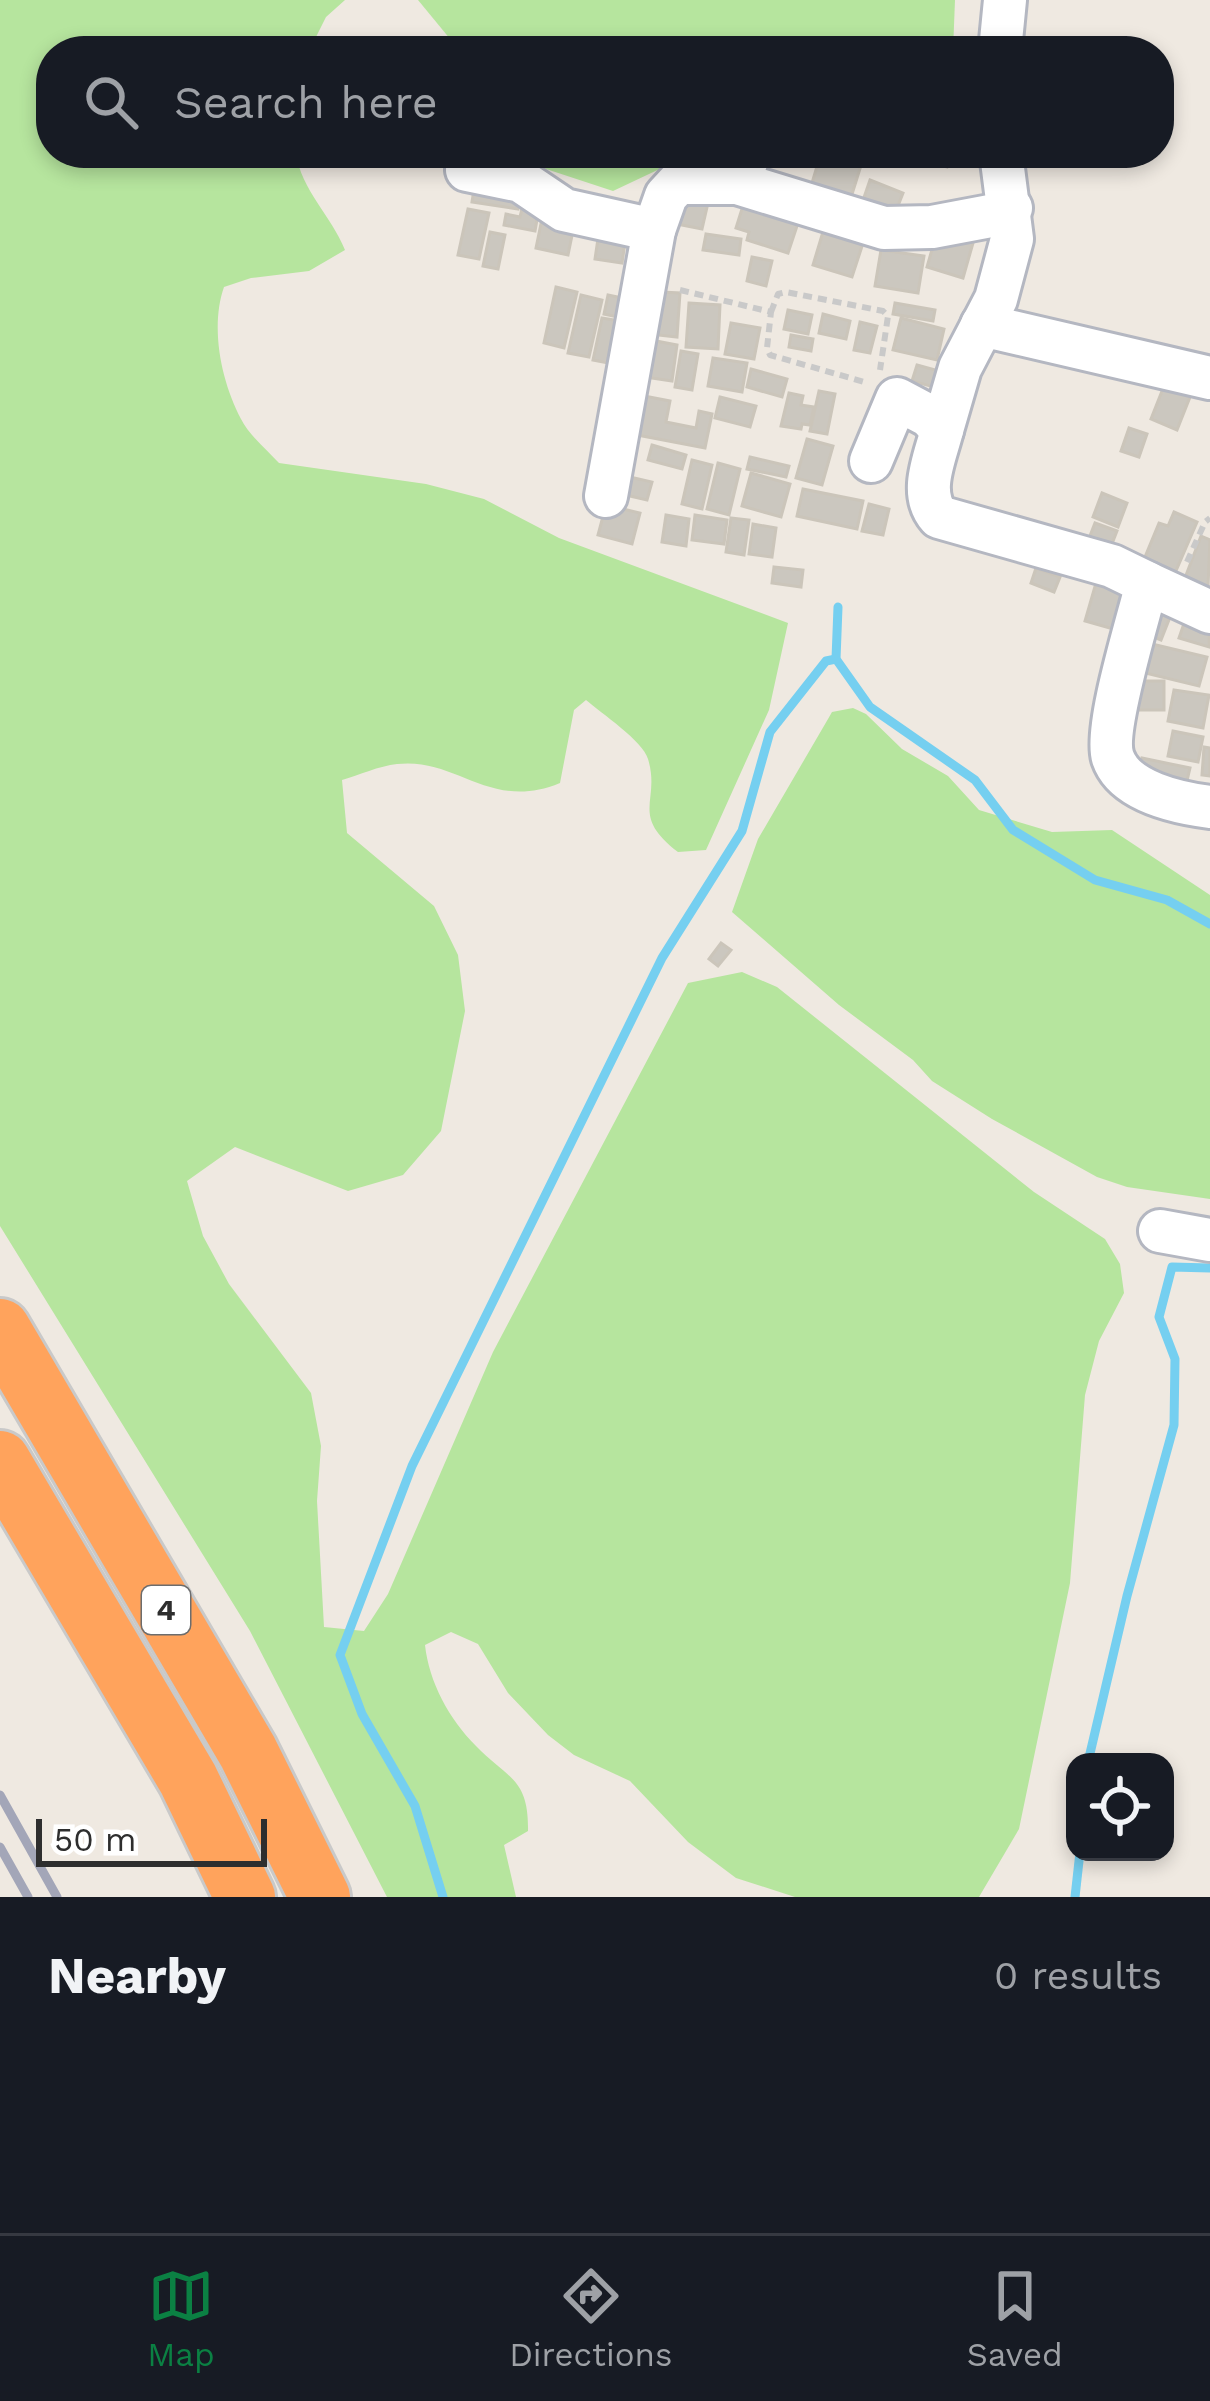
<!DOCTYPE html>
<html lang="en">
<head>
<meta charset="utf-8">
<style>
	:root { --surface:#171b24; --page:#20242c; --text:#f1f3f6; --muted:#9ea1a6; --line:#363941; --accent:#0b8043 }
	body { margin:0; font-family:"Work Sans",sans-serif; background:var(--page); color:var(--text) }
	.controls { position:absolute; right:36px; bottom:36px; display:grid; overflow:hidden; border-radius:24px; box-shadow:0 6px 18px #0003 }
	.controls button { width:108px; height:108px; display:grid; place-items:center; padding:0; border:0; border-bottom:3px solid var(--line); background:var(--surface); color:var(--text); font:60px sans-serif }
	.scale { position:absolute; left:36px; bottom:30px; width:231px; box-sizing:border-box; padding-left:12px; border:6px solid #2e2e2e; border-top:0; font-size:33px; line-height:42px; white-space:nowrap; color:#2e2e2e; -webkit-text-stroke:9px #fff; paint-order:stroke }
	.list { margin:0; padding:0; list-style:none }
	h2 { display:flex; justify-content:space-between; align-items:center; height:156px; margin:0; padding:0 48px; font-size:51px }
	h2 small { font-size:39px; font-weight:400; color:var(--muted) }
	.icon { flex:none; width:66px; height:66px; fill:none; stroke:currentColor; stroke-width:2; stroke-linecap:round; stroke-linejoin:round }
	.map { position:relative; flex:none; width:1210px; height:1897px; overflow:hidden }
	.search { position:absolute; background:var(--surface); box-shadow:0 6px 18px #0003; left:36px; right:36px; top:36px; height:132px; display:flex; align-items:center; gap:30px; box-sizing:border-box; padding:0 42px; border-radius:48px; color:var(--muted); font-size:45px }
	.sheet { height:336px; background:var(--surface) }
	nav { display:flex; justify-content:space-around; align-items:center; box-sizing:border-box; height:168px; border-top:3px solid var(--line); background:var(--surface); font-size:33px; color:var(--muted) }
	nav a { display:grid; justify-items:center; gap:6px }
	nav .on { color:var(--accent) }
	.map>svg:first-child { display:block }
	.green { fill:#b6e59e }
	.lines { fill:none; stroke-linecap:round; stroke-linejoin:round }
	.stream { stroke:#75cff0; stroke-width:9 }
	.building { fill:#cbc7bf; stroke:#cbc5ba; stroke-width:3 }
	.minor-casing { stroke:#b4b7c1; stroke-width:48 }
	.highway-casing { stroke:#c9c9c9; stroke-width:66 }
	.path { stroke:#c9c9c9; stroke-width:6; stroke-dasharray:9 6; stroke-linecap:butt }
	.minor { stroke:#fff; stroke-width:42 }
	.highway { stroke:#ffa35c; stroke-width:60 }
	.rail { stroke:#a3a6b8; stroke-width:9 }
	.labels { text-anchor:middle; stroke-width:9; stroke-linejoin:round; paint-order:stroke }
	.shield { fill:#fff; stroke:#6d6d6d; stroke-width:3 }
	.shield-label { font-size:30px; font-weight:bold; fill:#2e2e2e }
</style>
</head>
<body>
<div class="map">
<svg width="1210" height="1897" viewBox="0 0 1210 1897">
	<rect width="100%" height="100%" fill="#efe9e1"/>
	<g class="green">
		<path d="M0 0H345L326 17 309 51H51V153H296C301 190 331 215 345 250L309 271 251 278 224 287C210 327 221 381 241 419 249 435 267 450 279 463L426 484 484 499 559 538 788 623 769 710 706 850 678 852C629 814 661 802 648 759 643 741 601 713 586 700L574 710 560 783C490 812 457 757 397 764 379 766 359 775 342 780L347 833 434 906 458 955 465 1011 441 1131 403 1175 348 1191 235 1147 187 1181 203 1236 229 1284 311 1393 321 1446 317 1501 324 1627 364 1631 388 1594 493 1352 688 983 742 972 777 987 1034 1192 1105 1239 1120 1264 1124 1293 1099 1341 1085 1395 1070 1583 1019 1829 979 1897H795L736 1878 688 1842 630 1781 574 1755 548 1735 508 1693 478 1644 451 1632 425 1645C429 1682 449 1719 476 1746 508 1779 529 1778 528 1831L504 1845 516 1897H387L250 1631 0 1226Z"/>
		<path d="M418 0H955L953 51H460Z"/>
		<path d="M497 153H716L666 166 613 191Z"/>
		<path d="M853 708 866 714 902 749 948 776 979 810 1052 832 1112 830 1210 895V1199L1127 1187 1097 1177 992 1119 932 1081 913 1060 839 1005 732 912 758 839 828 719 832 712Z"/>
	</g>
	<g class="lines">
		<g class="stream">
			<path d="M838 607 836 659 870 707 975 780 1013 830 1095 880 1167 900 1210 924"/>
			<path d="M1088 1762 1127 1596 1174 1425 1175 1359 1159 1317 1172 1267 1210 1268"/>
			<path d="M443 1897 415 1806 362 1714 340 1655 412 1466 662 958 742 831 770 732 826 661 836 659"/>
			<path d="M1075 1897 1080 1852"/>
		</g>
	</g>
	<g class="building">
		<path d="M821 153 862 162 849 204 809 193Z"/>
		<path d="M894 153H951L947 167Z"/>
		<path d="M476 177 522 184 518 209 472 202Z"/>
		<path d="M870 180 903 193 892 221 860 209Z"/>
		<path d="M681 187 710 194 702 229 672 223Z"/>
		<path d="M747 193 802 211 788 253 747 240 749 232 736 228Z"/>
		<path d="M524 200 540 203 535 231 504 225 506 214 520 217Z"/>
		<path d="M468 209 489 213 479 259 458 255Z"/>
		<path d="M544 209 576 216 568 255 536 248Z"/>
		<path d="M600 225 627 229 622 263 595 259Z"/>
		<path d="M825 225 865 237 852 277 813 265Z"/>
		<path d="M490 232 505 235 498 269 483 266Z"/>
		<path d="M937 232 973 243 963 278 927 267Z"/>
		<path d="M706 234 741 239 739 255 703 250Z"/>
		<path d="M881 250 924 256 918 293 875 286Z"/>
		<path d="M752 257 772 261 766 286 747 281Z"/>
		<path d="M556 287 577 292 564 348 544 343Z"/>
		<path d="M661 292 680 293 677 337 658 335Z"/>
		<path d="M581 295 602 300 589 357 568 353Z"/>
		<path d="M608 295 636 301 632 320 604 314Z"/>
		<path d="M689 303 720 305 718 349 686 347Z"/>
		<path d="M895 303 935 310 933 321 893 314Z"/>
		<path d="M788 310 812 315 808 334 784 329Z"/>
		<path d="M823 314 850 321 846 339 819 333Z"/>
		<path d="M602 318 632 323 624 366 593 360Z"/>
		<path d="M901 318 944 329 937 360 893 350Z"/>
		<path d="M860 322 877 326 870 353 854 350Z"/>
		<path d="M731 323 760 328 754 359 725 354Z"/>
		<path d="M791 335 813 339 811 351 789 347Z"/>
		<path d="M651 340 677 345 672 381 645 377Z"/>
		<path d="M681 351 698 354 692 390 675 387Z"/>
		<path d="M713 358 747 363 742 392 708 386Z"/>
		<path d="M917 365 939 371 934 387 912 381Z"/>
		<path d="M751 369 787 379 782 397 747 387Z"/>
		<path d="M1164 386 1190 397 1177 430 1151 419Z"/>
		<path d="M819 391 835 394 827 434 810 431Z"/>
		<path d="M789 393 803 396 801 405 814 407 810 425 802 424 801 429 781 426Z"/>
		<path d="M639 395 670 401 666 422 696 428 699 411 712 414 705 448 632 434Z"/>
		<path d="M720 397 756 406 750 427 715 418Z"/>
		<path d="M1129 428 1147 434 1139 457 1121 451Z"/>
		<path d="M807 439 833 446 822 485 796 478Z"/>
		<path d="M652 445 686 455 682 469 648 460Z"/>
		<path d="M750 457 789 466 786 477 747 469Z"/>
		<path d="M692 460 712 465 702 509 682 504Z"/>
		<path d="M718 463 740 469 729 515 707 509Z"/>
		<path d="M751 473 790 484 781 517 742 506Z"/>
		<path d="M617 474 652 482 647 500 612 492Z"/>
		<path d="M803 489 863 501 857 529 797 516Z"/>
		<path d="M1102 493 1127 503 1118 527 1093 517Z"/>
		<path d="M869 504 889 509 883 535 862 531Z"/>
		<path d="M606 505 640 513 632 544 598 535Z"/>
		<path d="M1174 512 1197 522 1169 587 1138 574 1159 523 1168 526Z"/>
		<path d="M666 515 689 519 686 546 662 542Z"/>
		<path d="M695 515 727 520 724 544 692 540Z"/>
		<path d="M731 518 749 520 744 555 726 552Z"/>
		<path d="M1095 523 1117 531 1108 554 1086 546Z"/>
		<path d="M753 524 776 528 772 557 749 554Z"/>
		<path d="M1201 536 1210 540 1208 587 1185 578Z"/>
		<path d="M774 567 803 570 801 587 772 583Z"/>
		<path d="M1036 568 1060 577 1054 592 1031 583Z"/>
		<path d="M1098 576 1134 586 1120 631 1085 621Z"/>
		<path d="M1155 599 1174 607 1161 640 1141 632Z"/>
		<path d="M1187 615 1210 623 1209 647 1179 638Z"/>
		<path d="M1152 644 1207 657 1199 686 1145 673Z"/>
		<path d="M1137 681H1164V710H1136Z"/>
		<path d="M1174 690 1209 695 1203 728 1168 721Z"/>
		<path d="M1173 731 1203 737 1198 762 1168 756Z"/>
		<path d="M1204 747 1210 748V776L1202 775Z"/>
		<path d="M1142 758 1190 768 1186 785 1139 775Z"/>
		<path d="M721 943 731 950 718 966 709 959Z"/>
	</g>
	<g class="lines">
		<defs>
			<g id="minor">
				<path d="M1000 51 1005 0"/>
				<path d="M467 170 521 181 564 210 654 230 666 196 678 183H737L750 153"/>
				<path d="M737 183 884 228 932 227 1001 214 1011 208"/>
				<path d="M982 325 1210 378"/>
				<path d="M942 430C935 458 918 493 939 517L1112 566 1147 583C1139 617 1103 730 1113 758 1125 792 1179 803 1210 807"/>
				<path d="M871 461 897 399 929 416 942 430 960 368 996 299 1012 239 1001 153"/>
				<path d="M606 496 654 230"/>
				<path d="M1147 583 1210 612"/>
				<path d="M1160 1231 1210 1240"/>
			</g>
			<g id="highway">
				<path d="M0 1329 248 1752 320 1897"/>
				<path d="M0 1461 188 1779 245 1897"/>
			</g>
		</defs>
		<use href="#minor" class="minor-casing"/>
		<use href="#highway" class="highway-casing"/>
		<g class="path">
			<path d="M680 290 771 312 767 348 770 355 868 383"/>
			<path d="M771 312 778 294 786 292 883 311 888 316 880 370"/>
			<path d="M1187 562 1205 522 1210 518"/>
		</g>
		<use href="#minor" class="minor"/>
		<use href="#highway" class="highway"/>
		<g class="rail">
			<path d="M0 1795 57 1897"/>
			<path d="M0 1847 28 1897"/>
		</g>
	</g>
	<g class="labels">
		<rect class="shield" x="142" y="1586" width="48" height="48" rx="9"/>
		<g class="shield-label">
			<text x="166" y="1620">4</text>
		</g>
	</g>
</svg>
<div class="controls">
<button><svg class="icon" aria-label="locate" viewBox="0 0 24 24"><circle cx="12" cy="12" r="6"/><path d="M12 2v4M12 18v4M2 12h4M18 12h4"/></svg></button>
</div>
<div class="scale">50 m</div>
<div class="search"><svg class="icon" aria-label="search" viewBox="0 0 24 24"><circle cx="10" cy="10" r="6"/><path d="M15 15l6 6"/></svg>Search here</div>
</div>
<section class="sheet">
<h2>Nearby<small>0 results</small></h2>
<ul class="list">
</ul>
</section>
<nav>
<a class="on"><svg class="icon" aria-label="map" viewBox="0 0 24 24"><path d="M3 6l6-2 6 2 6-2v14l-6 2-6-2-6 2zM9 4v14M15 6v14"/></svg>Map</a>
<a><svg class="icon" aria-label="directions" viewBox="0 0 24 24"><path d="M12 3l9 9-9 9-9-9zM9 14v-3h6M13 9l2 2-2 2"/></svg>Directions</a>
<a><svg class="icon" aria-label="saved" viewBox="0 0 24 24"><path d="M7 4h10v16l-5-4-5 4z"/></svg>Saved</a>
</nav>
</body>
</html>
